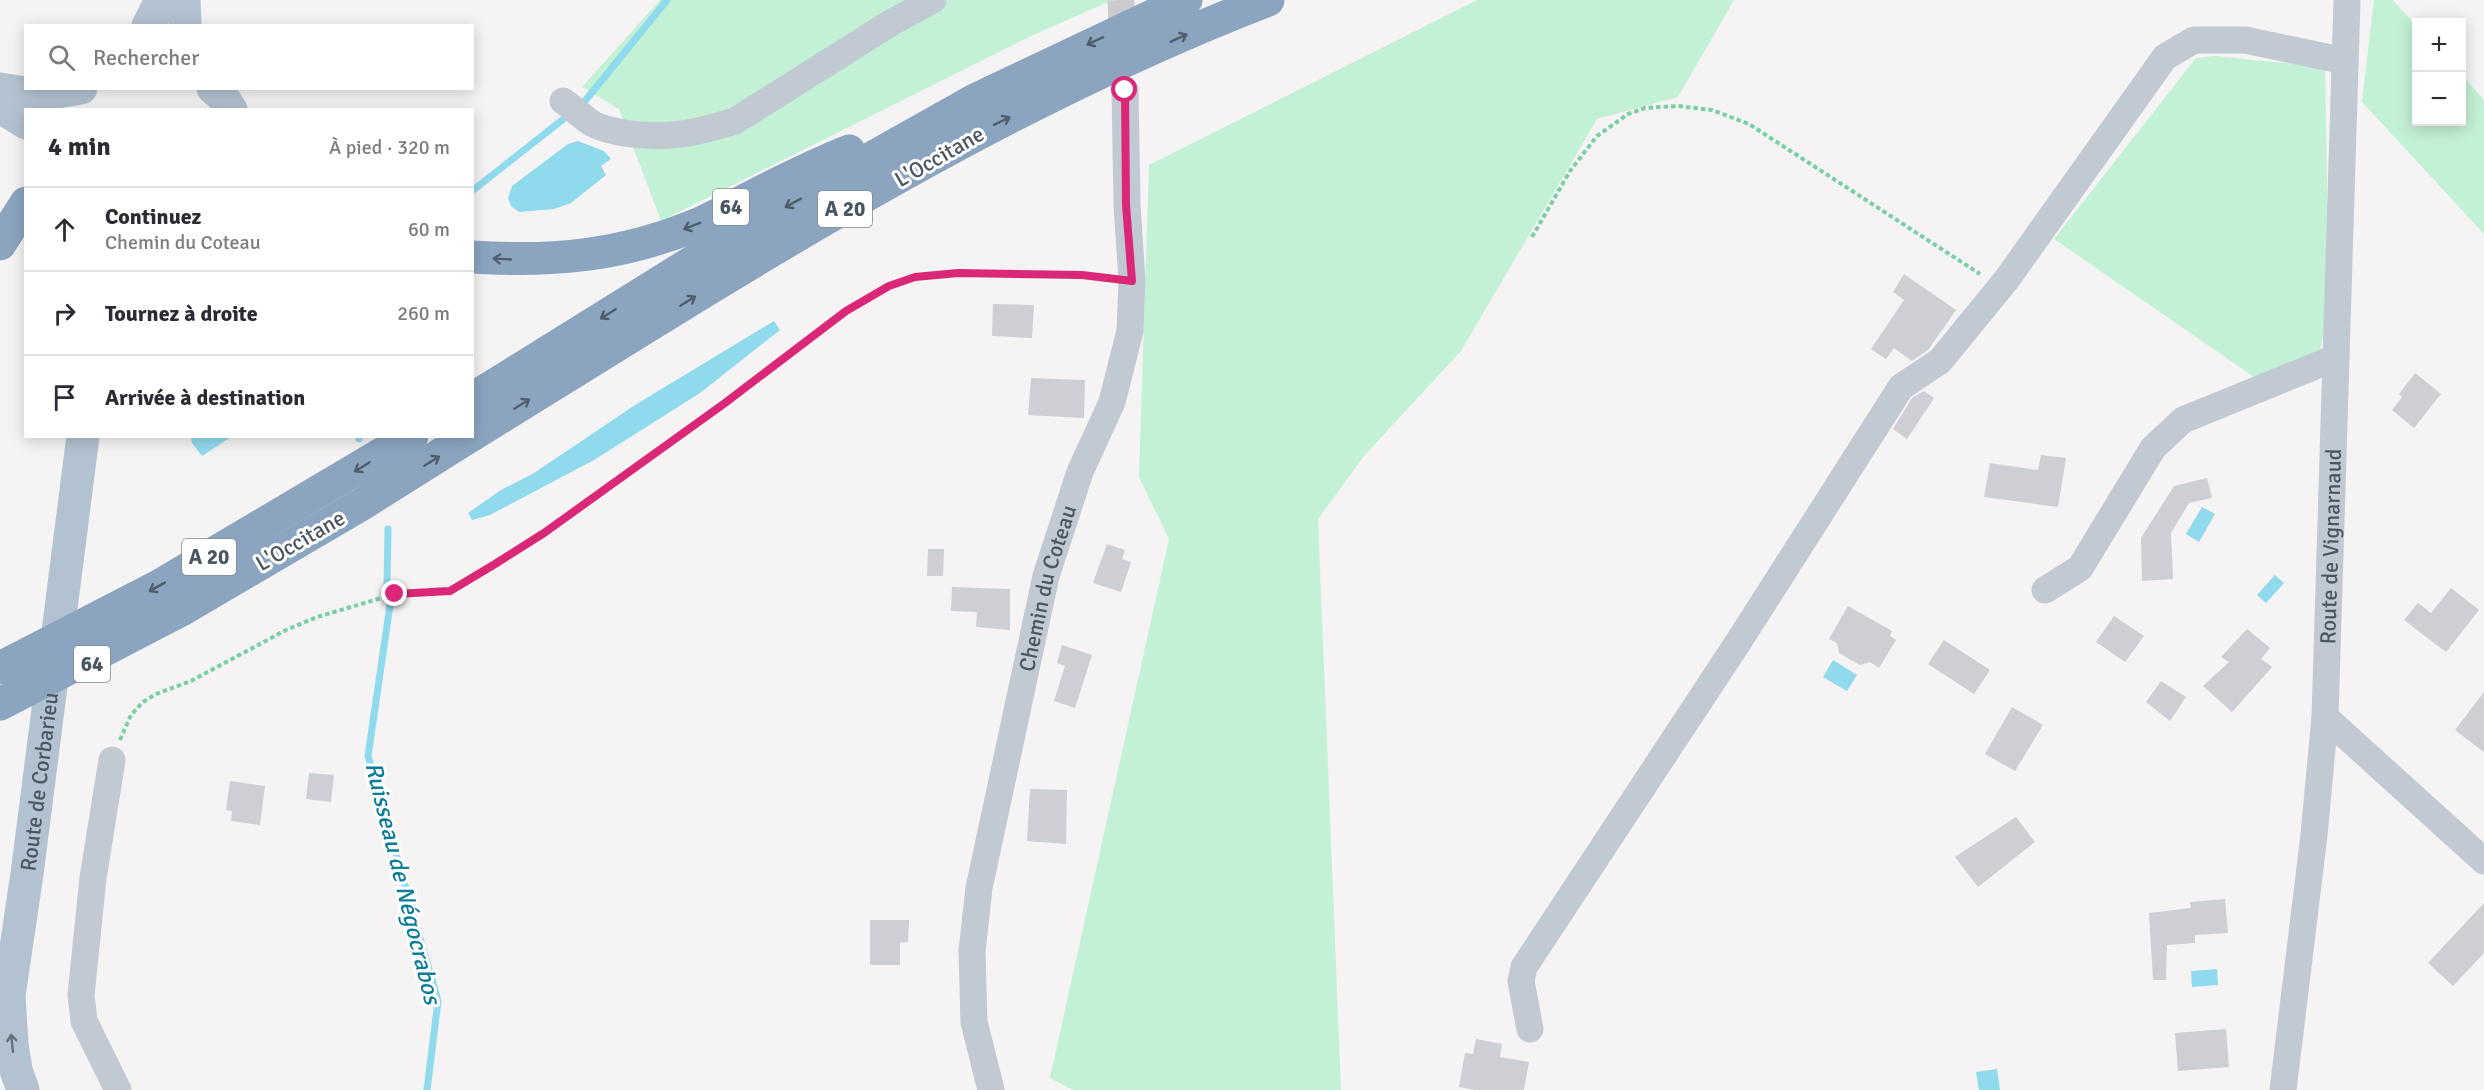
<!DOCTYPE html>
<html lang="fr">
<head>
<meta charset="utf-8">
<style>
	:root { --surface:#fff; --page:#f7f7f7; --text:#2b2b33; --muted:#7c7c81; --line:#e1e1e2 }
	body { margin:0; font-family:Signika,sans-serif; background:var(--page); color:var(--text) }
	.controls { position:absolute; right:18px; top:18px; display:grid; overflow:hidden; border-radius:0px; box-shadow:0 3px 15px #0003 }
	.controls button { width:54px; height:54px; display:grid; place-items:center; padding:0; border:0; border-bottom:2px solid var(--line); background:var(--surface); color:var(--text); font:30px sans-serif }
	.stop { position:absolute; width:18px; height:18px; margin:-14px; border:4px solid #db2777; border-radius:50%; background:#fff }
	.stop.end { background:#db2777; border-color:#fff; box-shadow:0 2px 6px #0008 }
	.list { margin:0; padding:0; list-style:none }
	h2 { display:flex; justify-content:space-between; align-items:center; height:78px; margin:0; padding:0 24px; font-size:26px }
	h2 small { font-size:20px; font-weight:400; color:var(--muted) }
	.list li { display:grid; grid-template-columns:39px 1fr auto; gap:18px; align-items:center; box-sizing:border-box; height:84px; padding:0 24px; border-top:2px solid var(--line) }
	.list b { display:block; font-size:22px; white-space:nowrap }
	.list p { margin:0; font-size:20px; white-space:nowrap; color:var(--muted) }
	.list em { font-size:20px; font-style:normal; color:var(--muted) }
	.icon { flex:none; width:33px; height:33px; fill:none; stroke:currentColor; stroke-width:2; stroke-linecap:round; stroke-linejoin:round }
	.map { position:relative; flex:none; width:2484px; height:1090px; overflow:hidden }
	.search { position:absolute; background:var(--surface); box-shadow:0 3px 15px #0003; left:24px; top:24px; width:450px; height:66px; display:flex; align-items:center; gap:15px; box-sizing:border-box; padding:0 21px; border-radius:0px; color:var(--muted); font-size:22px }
	.panel { position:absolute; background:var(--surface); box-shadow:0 3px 15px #0003; left:24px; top:108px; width:450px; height:330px; border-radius:0px }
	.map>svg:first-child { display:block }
	.green { fill:#c3f1d5 }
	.water { fill:#90daee }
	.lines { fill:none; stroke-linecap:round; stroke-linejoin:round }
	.stream { stroke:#90daee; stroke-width:7 }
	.building { fill:#cdcfd5 }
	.minor-tunnel { stroke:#caccce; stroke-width:27; stroke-dasharray:27 14; stroke-linecap:butt }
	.path { stroke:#7ad0a6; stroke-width:4; stroke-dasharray:4.5 3; stroke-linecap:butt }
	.minor { stroke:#c1cad2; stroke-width:27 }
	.major { stroke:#b3c2d1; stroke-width:33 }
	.highway { stroke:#8ba5c1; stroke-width:33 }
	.oneway { stroke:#505e6b }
	.oneway2 { stroke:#64717d }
	.route { stroke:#db2777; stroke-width:8 }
	.labels { text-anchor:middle; stroke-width:6; stroke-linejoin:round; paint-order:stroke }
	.shield { fill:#fff; stroke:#808990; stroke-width:1.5 }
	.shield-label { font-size:21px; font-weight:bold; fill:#4a5661 }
	.street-label { font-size:22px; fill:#4a5661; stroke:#fff }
	.water-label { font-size:24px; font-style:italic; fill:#0c7c9b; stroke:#fff }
</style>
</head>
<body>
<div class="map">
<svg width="2484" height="1090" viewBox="0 0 2484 1090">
	<rect width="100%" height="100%" fill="#f5f3f3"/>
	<g class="green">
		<path d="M660 0H1113L1033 35 661 221 619 109 582 87Z"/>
		<path d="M1477 0H1734L1678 97 1597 119 1461 351 1364 456 1318 519 1341 1090H1073L1050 1078 1169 539 1139 477 1149 165Z"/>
		<path d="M2374 0H2393L2416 26V122H2462V75L2484 100V234L2362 102Z"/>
		<path d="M2215 56 2325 67 2329 306 2320 351 2257 379 2054 239 2196 58Z"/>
	</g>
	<g class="water">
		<path d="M578 141 604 151 611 159 601 166 606 175 571 203 554 209 519 212 511 206 508 198 512 186 568 144Z"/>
		<path d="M774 321 780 330 700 393 594 460 490 515 472 520 468 513 501 490 534 473 635 405Z"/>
		<path d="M191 437V436L231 437 202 456 192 443Z"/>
		<path d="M2202 507 2215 514 2199 542 2186 534Z"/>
		<path d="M2275 575 2284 583 2266 603 2257 595Z"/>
		<path d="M1833 660 1857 675 1847 691 1823 677Z"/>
		<path d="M2217 969 2218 985 2192 987 2191 971Z"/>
		<path d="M1997 1069 2000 1090H1979L1976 1072Z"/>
	</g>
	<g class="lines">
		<g class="stream">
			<path d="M585 101 667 0"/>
			<path d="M472 191 566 117"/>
			<path d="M358 436 359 439"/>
			<path d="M387 587 388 529"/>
			<path d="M390 605 368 756 438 1001 427 1090"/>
		</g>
	</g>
	<g class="building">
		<path d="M1904 274 1956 310 1928 350 1912 361 1894 348 1886 359 1871 349 1904 300 1893 292Z"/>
		<path d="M993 304 1034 305 1032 338 992 336Z"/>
		<path d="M2415 373 2441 394 2414 428 2392 410 2402 397 2399 394Z"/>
		<path d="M1031 378 1085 380 1084 418 1028 415Z"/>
		<path d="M1924 391 1934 398 1907 439 1893 429 1912 398Z"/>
		<path d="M2041 455 2066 458 2058 507 1984 497 1990 463 2038 470Z"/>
		<path d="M2207 478 2212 498 2189 503 2171 533 2173 579 2142 581 2141 538 2174 486Z"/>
		<path d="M1107 544 1125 550 1122 559 1131 562 1121 592 1093 583Z"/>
		<path d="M928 549H944L943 576H927Z"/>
		<path d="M952 587 1010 589V630L976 627 977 612 951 611Z"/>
		<path d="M2451 588 2479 610 2446 652 2404 620 2418 603 2431 613Z"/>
		<path d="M1848 606 1892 631 1890 636 1896 640 1879 668 1870 662 1860 665 1839 653 1837 643 1829 639Z"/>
		<path d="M2114 616 2144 636 2125 662 2096 642Z"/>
		<path d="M2247 629 2270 648 2261 659 2272 667 2232 712 2203 686 2229 662 2221 657Z"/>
		<path d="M1944 640 1990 670 1974 694 1928 664Z"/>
		<path d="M1062 645 1092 655 1075 708 1054 701 1065 666 1057 663Z"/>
		<path d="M2161 681 2186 697 2170 721 2146 702Z"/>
		<path d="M2484 692V752L2455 730Z"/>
		<path d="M2012 707 2043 725 2015 771 1985 754Z"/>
		<path d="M309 773 334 775 331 802 306 799Z"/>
		<path d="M230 781 265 786 260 825 231 821 232 811 226 810Z"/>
		<path d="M1030 789 1067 790 1066 844 1027 841Z"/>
		<path d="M2016 817 2035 842 1978 887 1955 857Z"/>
		<path d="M2225 899 2228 933 2195 935V943L2167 945 2166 980H2153L2149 913 2191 908 2190 902Z"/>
		<path d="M2484 903V953L2453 986 2428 963Z"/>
		<path d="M870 920H909L908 942 900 943V965H870Z"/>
		<path d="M2226 1029 2229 1067 2178 1071 2175 1033Z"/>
		<path d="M1476 1039 1502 1044 1500 1057 1529 1062 1524 1090H1475L1459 1087 1465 1053 1473 1054Z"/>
	</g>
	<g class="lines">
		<path class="minor-tunnel" d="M1121 0 1123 50"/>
		<g class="path">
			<path d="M1532 237 1570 171 1597 136 1628 114 1645 108 1678 106 1712 110 1749 124 1980 274"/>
			<path d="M120 740 131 715 143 702 156 694 191 681 286 630 317 617 395 594 450 591 544 533 769 370 846 311 889 287 915 277 958 273 997 272 1109 278"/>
		</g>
		<g class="minor">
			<path d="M563 101C573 108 582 117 593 124 602 129 614 131 624 133 667 140 695 133 735 121L889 24 933 0"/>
			<path d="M2045 590 2080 568 2153 448 2183 420 2335 358"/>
			<path d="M2325 717 2484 861"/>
			<path d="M112 760 93 878 81 995 84 1021 118 1090"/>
			<path d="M1530 1029 1521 981 1524 967 1739 641 1901 387 1940 361 2007 279 2165 57 2194 40H2245L2345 61"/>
			<path id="s1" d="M991 1090 974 1022 972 951 979 888 1046 576 1080 472 1112 402 1130 331 1132 281 1127 205 1125 90"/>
			<path id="s2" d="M2283 1090 2314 835 2325 717 2347 0"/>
		</g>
		<g class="major">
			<path d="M184 0 185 26"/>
			<path d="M148 26 161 0"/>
			<path d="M213 88 222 96 231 110"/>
			<path d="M0 89 39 95 81 88"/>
			<path d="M0 107 26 123"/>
			<path id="s3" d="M23 1090 16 1070 12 1044 9 995 27 874 83 436"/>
		</g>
		<g class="highway">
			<path d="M0 244 26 203"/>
			<path d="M472 257C553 262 621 256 696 225 715 217 732 207 749 198 782 181 814 165 849 151"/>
			<path d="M472 399 747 228 975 100 1186 0"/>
			<path d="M472 435C729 276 985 109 1268 0"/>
			<path d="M0 668 159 586 412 436"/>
			<path d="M0 704 183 609 362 504 470 436"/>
		</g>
	</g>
	<defs><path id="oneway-shaft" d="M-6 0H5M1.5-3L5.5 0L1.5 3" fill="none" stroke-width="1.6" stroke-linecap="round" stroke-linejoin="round" transform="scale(1.5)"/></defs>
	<g class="oneway">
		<use href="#oneway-shaft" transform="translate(1179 38) rotate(-24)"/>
		<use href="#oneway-shaft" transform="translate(1095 41) rotate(155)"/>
		<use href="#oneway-shaft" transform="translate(1002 121) rotate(-26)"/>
		<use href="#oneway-shaft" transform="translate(793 203) rotate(151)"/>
		<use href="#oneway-shaft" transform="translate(692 226) rotate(158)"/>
		<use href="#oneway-shaft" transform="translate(502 259) rotate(-177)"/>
		<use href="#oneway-shaft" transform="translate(688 301) rotate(-32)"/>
		<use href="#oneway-shaft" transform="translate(608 314) rotate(148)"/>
		<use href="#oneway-shaft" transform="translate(522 404) rotate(-32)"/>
		<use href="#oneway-shaft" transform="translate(432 461) rotate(-32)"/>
		<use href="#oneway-shaft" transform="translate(362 467) rotate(148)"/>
		<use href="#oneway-shaft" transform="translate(157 587) rotate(151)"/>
	</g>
	<use class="oneway2" href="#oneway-shaft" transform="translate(12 1043) rotate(-96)"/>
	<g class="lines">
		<path class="route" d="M395 594 450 591 495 564 544 533 725 403 846 311 889 286 915 277 958 273 1082 275 1132 281 1126 205 1125 90"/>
	</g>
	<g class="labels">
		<g class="shield">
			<rect x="713" y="189" width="36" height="36" rx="4.5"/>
			<rect x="818" y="191" width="54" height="36" rx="4.5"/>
			<rect x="182" y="539" width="54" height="36" rx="4.5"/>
			<rect x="74" y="646" width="36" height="36" rx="4.5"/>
		</g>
		<g class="shield-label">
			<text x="731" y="214">64</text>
			<text x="845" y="216">A 20</text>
			<text x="209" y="564">A 20</text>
			<text x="92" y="671">64</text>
		</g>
		<g class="street-label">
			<text transform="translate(939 156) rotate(-30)" y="8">L'Occitane</text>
			<text transform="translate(300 540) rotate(-30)" y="8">L'Occitane</text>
			<text dy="8" stroke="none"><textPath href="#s2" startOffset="546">Route de Vignarnaud</textPath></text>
			<text dy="8" stroke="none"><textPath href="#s1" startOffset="512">Chemin du Coteau</textPath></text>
			<text dy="8" stroke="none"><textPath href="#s3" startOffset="312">Route de Corbarieu</textPath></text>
		</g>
		<g class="water-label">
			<text transform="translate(403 883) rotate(76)" y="8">Ruisseau de Négocrabos</text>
		</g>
	</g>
</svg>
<div class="controls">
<button>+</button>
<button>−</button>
</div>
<div class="stop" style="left:1125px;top:90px"></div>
<div class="stop end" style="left:395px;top:594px"></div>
<div class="search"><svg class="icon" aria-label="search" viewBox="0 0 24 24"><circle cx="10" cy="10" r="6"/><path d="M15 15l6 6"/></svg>Rechercher</div>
<section class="panel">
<h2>4 min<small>À pied · 320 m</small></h2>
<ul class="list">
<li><svg class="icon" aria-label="ahead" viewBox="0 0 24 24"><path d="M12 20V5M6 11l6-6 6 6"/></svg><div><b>Continuez</b><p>Chemin du Coteau</p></div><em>60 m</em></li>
<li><svg class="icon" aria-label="right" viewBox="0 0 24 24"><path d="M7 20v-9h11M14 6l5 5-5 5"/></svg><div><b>Tournez à droite</b></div><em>260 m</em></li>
<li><svg class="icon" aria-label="arrive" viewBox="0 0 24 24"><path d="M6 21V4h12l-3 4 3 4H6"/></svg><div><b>Arrivée à destination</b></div></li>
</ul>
</section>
</div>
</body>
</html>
